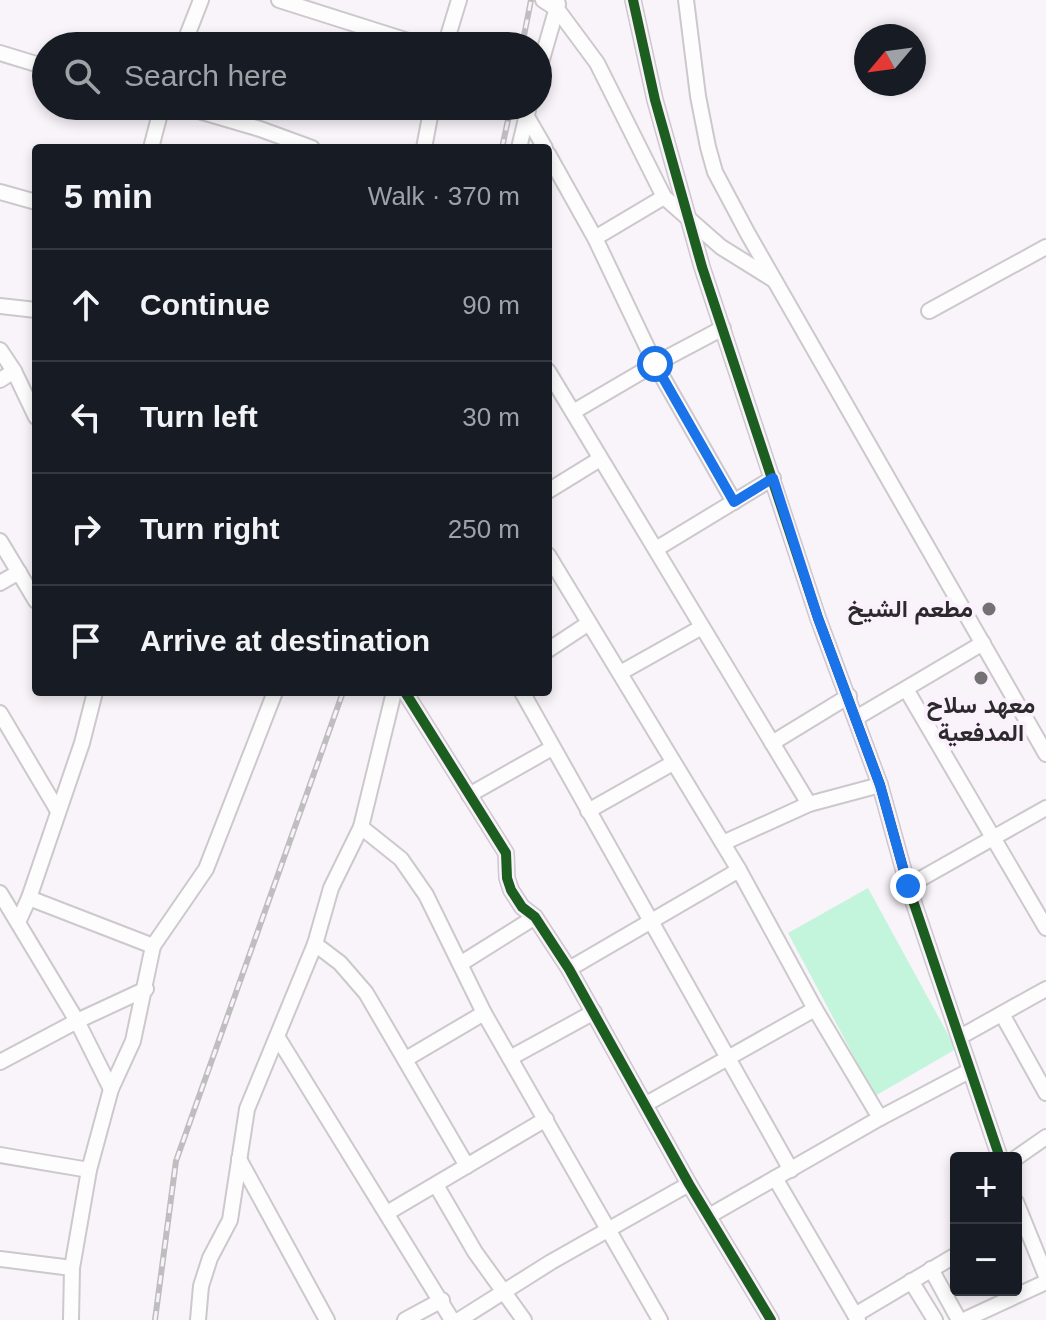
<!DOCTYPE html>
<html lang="en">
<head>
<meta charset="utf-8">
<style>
	:root { --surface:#171b24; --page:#20242c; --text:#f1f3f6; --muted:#9ea1a6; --line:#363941 }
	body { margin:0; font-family:Arial,Vazirmatn,sans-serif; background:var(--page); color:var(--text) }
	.controls { position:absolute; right:24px; bottom:24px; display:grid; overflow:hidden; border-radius:8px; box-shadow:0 4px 12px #0003 }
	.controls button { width:72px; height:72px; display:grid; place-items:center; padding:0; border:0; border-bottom:2px solid var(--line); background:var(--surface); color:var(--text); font:40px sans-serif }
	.compass { position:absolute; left:854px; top:24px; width:72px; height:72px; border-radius:50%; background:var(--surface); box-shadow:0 4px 12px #0003; rotate:241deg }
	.stop { position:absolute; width:24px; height:24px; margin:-18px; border:6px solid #1a73e8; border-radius:50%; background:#fff }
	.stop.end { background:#1a73e8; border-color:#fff; box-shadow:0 2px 8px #0008 }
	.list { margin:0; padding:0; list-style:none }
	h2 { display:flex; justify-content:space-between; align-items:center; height:104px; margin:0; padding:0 32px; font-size:34px }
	h2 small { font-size:26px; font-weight:400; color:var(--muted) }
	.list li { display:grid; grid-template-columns:52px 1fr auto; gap:24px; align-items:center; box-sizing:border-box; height:112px; padding:0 32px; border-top:2px solid var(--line) }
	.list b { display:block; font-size:30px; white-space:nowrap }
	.list em { font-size:26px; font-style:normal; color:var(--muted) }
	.icon { flex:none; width:44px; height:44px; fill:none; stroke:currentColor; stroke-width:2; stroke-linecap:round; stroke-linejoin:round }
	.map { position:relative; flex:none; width:1046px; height:1320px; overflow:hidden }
	.search { position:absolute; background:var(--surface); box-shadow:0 4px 12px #0003; left:32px; top:32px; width:520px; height:88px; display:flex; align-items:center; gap:20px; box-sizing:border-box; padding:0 28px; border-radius:44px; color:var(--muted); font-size:30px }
	.panel { position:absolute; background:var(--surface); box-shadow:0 4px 12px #0003; left:32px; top:144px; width:520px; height:552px; border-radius:8px }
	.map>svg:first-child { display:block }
	.pitch { fill:#c3f5dd }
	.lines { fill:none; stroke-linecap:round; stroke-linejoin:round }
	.minor-casing { stroke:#ccc8cc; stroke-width:18 }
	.minor { stroke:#fefdfe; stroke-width:14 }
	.rail-casing { stroke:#bebebe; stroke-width:6 }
	.rail { stroke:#fbf1fd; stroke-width:3; stroke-dasharray:9; stroke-linecap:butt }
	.cycleway-casing { stroke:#fbf1fd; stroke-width:15 }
	.cycleway { stroke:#1b5e20; stroke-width:10 }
	.route { stroke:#1a73e8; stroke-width:10 }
	.poi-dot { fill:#747175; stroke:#fbf1fd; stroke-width:3 }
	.labels { text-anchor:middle; stroke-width:8; stroke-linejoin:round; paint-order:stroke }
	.poi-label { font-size:24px; font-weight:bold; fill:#2d2a2e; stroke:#fbf1fd; text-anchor:end }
</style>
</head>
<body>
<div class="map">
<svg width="1046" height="1320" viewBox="0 0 1046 1320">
	<rect width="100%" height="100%" fill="#f9f4fa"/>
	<path class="pitch" d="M868 888 956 1049 875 1096 788 933Z"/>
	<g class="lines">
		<defs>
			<g id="minor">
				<path d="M279 0 424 46"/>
				<path d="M543 0 557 9 597 63 664 197 721 247 774 280"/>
				<path d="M633 0 655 100 702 267 818 618 880 785 908 886 1000 1158"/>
				<path d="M686 0 698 96 708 147 715 172 748 234 1046 754"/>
				<path d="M183 46 201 0"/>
				<path d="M445 46 459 0"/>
				<path d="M0 53 46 67"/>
				<path d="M538 73 558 4"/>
				<path d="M182 106 260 129 312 148"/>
				<path d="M526 115 545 148"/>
				<path d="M151 148 162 106"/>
				<path d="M424 148 432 106"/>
				<path d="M519 148 529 106"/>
				<path d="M548 154 595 238 655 364 734 502"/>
				<path d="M0 192 36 202"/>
				<path d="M595 238 664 197"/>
				<path d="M0 306 36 310"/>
				<path d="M929 311 1046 247"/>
				<path d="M0 350 14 371 36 417"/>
				<path d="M548 371 809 804"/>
				<path d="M0 380 14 371"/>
				<path d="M573 412 655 364 723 328"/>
				<path d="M548 491 600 459"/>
				<path d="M0 541 36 601"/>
				<path d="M656 549 773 478"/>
				<path d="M548 555 739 870 815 1009 880 1118"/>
				<path d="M0 583 19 572"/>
				<path d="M548 650 589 623"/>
				<path d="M620 673 702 627"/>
				<path d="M906 689 1046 928"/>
				<path d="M405 692 506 853 507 878 511 890 522 907 535 917 569 969 689 1184 771 1320"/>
				<path d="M522 692 791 1170"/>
				<path d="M0 713 58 811"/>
				<path d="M856 718 983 643"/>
				<path d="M772 743 849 696"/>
				<path d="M469 795 552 748"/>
				<path d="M588 811 673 763"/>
				<path d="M361 827 401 859 426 895 484 1013 660 1320"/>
				<path d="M723 843 809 804 880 785"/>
				<path d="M908 886 1046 808"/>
				<path d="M0 893 77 1021 111 1089"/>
				<path d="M29 898 153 946"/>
				<path d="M19 920 29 898 82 743 95 692"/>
				<path d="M315 944 340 963 366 993 467 1166"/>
				<path d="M460 964 535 917"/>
				<path d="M569 969 739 870"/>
				<path d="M1002 1014 1046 1093"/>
				<path d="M960 1037 1046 989"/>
				<path d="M278 1038 452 1320"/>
				<path d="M510 1058 594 1012"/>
				<path d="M406 1059 484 1013"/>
				<path d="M0 1062 77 1021 146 989"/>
				<path d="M646 1104 815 1009"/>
				<path d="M0 1155 89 1170"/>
				<path d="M1016 1158 1046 1137"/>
				<path d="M239 1159 327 1320"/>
				<path d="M775 1178 858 1320"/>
				<path d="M436 1185 475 1252 524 1320"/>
				<path d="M1016 1202 1046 1276"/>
				<path d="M387 1213 546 1119"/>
				<path d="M709 1216 880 1118 969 1071"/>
				<path d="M0 1259 72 1268"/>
				<path d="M931 1269 959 1320"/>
				<path d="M911 1281 935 1320"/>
				<path d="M855 1315 956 1255"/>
				<path d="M71 1320 72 1268 89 1170 111 1089 133 1041 153 946 206 869 275 692"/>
				<path d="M198 1320 201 1286 210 1258 230 1220 247 1109 315 944 331 888 361 827 394 692"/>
				<path d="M405 1320 442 1300"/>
				<path d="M459 1320 551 1262 689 1184"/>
				<path d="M964 1320 1046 1282"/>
			</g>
		</defs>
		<use href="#minor" class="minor-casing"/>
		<use href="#minor" class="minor"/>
		<defs>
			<g id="rail">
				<path d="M522 46 531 0"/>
				<path d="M502 148 511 106"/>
				<path d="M155 1320 176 1161 343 692"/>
			</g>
		</defs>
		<use href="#rail" class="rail-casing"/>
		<use href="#rail" class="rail"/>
		<defs>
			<g id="cycleway">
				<path d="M633 0 655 100 702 267 818 618 880 785 908 886 1000 1158"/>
				<path d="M405 692 506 853 507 878 511 890 522 907 535 917 569 969 689 1184 771 1320"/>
			</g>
		</defs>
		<use href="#cycleway" class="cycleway-casing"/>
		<use href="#cycleway" class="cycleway"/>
	</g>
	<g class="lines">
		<path class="route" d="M655 364 734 502 773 478 818 618 880 785 908 886"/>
	</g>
	<g class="poi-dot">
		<circle cx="989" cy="609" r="8"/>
		<circle cx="981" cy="678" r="8"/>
	</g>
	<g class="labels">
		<g class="poi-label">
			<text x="973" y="617">مطعم الشيخ</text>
			<text x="981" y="713" text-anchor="middle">معهد سلاح<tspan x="981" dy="28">المدفعية</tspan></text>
		</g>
	</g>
</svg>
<div class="controls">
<button>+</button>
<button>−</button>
</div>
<svg class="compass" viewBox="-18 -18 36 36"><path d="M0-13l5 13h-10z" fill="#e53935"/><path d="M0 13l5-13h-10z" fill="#9ea1a6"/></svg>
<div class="stop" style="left:655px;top:364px"></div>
<div class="stop end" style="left:908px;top:886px"></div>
<div class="search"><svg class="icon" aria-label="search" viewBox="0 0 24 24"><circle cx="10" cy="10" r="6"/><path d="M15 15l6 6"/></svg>Search here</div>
<section class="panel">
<h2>5 min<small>Walk · 370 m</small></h2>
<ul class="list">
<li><svg class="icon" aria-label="ahead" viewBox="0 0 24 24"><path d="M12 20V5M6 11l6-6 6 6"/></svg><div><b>Continue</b></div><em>90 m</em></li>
<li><svg class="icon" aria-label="left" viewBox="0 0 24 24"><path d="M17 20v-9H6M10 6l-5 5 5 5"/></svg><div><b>Turn left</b></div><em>30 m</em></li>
<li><svg class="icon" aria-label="right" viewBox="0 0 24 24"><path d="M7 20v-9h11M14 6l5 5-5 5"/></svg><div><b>Turn right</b></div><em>250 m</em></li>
<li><svg class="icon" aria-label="arrive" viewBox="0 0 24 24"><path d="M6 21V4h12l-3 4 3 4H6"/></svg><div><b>Arrive at destination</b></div></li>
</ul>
</section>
</div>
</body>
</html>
